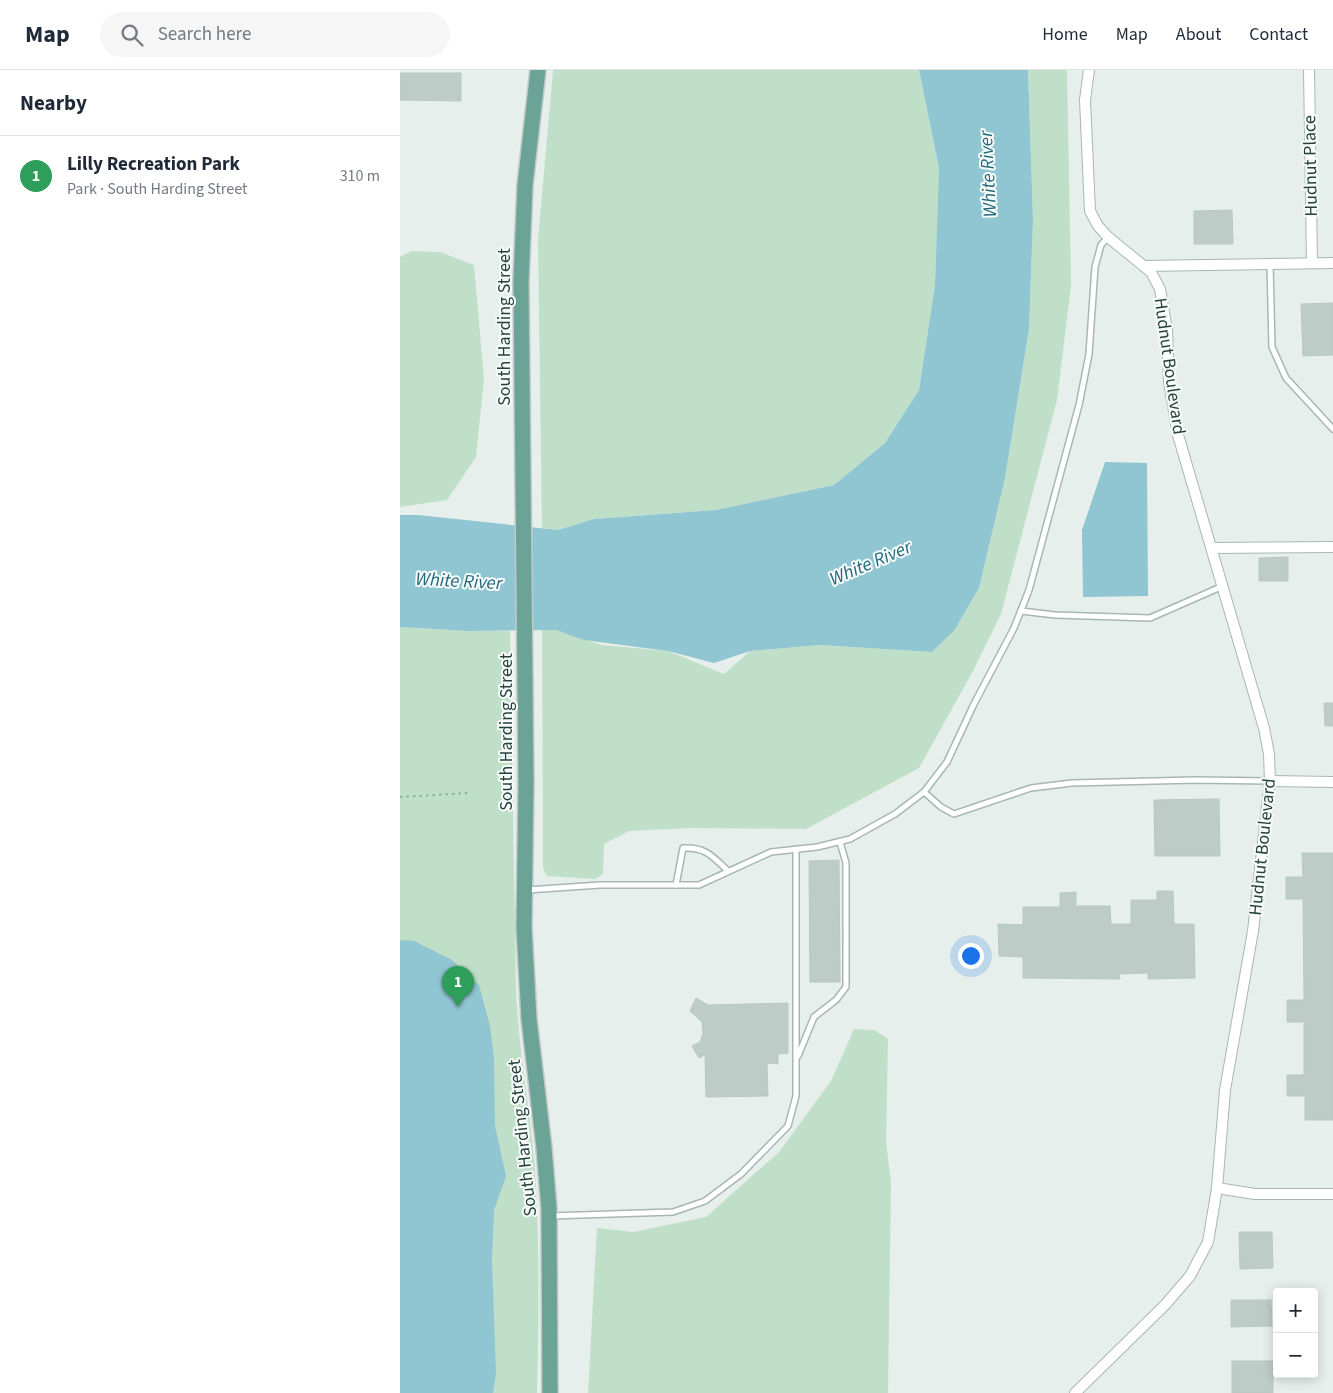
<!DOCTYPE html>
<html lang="en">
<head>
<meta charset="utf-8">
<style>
	:root { --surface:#fff; --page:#f6f6f7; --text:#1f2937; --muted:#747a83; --line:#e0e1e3; --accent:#7d554b }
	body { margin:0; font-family:"Source Sans 3",sans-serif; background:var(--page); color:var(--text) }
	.controls { position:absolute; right:15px; bottom:15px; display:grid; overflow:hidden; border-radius:5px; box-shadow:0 2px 12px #0003 }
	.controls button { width:45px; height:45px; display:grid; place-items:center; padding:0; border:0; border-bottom:1px solid var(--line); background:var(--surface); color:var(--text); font:25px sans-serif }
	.you { position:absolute; left:570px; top:885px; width:18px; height:18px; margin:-12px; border:4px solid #fff; border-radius:50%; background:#1a73e8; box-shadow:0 0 0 8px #1a73e833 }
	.badge { display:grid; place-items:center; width:32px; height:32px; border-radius:50%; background:var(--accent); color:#fff; font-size:16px; font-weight:700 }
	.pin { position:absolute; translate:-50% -41px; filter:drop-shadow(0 1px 2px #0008) }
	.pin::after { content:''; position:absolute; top:26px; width:18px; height:15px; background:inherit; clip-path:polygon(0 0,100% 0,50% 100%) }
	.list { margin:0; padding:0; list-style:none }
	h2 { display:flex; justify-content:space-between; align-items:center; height:65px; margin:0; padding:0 20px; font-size:21px }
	h2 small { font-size:16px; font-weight:400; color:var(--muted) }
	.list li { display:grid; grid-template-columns:32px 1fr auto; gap:15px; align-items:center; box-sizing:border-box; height:80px; padding:0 20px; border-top:1px solid var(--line) }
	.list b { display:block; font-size:19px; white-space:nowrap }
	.list p { margin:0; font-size:16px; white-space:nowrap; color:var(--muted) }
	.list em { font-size:16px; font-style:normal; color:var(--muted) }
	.icon { flex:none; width:28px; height:28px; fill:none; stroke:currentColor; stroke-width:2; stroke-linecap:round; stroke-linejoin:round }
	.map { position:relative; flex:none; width:933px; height:1323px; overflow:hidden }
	header { display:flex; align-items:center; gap:30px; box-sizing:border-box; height:70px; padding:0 25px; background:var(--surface); border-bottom:1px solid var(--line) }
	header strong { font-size:24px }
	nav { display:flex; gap:28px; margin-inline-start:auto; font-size:18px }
	.search { width:350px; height:45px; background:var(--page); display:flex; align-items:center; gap:12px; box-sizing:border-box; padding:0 18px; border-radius:28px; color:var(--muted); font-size:19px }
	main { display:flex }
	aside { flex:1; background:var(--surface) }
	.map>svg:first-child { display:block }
	.green { fill:#c0dfc9 }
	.water { fill:#90c5d2 }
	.building { fill:#beccc7; stroke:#b8c8c2 }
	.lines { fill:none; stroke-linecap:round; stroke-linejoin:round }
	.service-casing { stroke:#a8b7b3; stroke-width:8 }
	.minor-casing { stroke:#a8b7b3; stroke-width:12 }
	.primary-casing { stroke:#c2cac8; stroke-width:18 }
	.path { stroke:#87b2a6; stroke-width:2; stroke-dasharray:2.5 4; stroke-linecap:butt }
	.service { stroke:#fff; stroke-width:5 }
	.minor { stroke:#fff; stroke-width:10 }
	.primary { stroke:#6ba397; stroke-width:15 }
	.labels { text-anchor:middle; stroke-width:4; stroke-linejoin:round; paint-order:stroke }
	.street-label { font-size:18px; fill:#25413b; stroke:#f7fbf9 }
	.water-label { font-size:19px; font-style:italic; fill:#1f697d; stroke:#f7fbf9 }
</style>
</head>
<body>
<header>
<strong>Map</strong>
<div class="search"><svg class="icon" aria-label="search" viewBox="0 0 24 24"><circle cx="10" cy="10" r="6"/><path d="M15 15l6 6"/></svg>Search here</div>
<nav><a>Home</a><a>Map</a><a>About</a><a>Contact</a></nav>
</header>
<main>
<aside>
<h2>Nearby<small></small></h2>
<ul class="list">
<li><span class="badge" style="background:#2e9e5b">1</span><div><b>Lilly Recreation Park</b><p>Park · South Harding Street</p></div><em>310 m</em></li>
</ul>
</aside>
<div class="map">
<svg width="933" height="1323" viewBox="0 0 933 1323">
	<rect width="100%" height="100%" fill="#e6efeb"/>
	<g class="green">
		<path d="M153 0H519L539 98 535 215 519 320 485 373 434 415 316 440 194 449 158 460 142 458 138 170Z"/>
		<path d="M628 0H667L671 216 657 330 601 544 573 601 519 698 406 759 291 758 229 761 204 774 203 804 195 809 147 806 143 798 142 560H156L202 575 268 581 324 604 350 581 420 575 532 582 554 561 579 518 605 408 629 259 633 150Z"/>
		<path d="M11 181 40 182 74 195 84 309 76 387 47 430 0 437V187Z"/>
		<path d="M0 557 67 561H110L116 919C118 976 129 1032 134 1088 140 1166 139 1245 137 1323H0Z"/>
		<path d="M454 959 474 960 488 969 486 1071 491 1113 488 1323H188L197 1158 233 1162 306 1147 379 1082 431 1011Z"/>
	</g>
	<g class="water">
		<path d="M519 0H628L633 150 629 259 605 408 579 518 554 561 532 582 420 575 350 581 314 593 268 581 184 570 156 560 67 561 0 557V445H18L158 460 194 449 316 440 434 415 485 373 519 320 535 215 539 98Z"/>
		<path d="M705 392 747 393 748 526 683 527 682 460Z"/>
		<path d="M0 870 14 871 52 890 79 915 90 956 94 989 95 1056 106 1106 94 1140 92 1189 96 1304 93 1323H0Z"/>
	</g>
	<g class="building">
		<path d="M0 3H61V31L0 30Z"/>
		<path d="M832 140 833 174H794V141Z"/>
		<path d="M933 233V285L903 286 901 234Z"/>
		<path d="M888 487V511H859V488Z"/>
		<path d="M924 633H933V656H925Z"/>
		<path d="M819 729 820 786H755L754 730Z"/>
		<path d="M902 783H933V1050H905V1026H887V1005H904V952H887V930H904L903 829H886V807H903Z"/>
		<path d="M439 790 440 912H410L409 791Z"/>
		<path d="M757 821H773L774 854H794L795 908 748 909V903L719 904 720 909 623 908V887L599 886 598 854 623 855V837H660V823L676 822V836H710L711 854H731V830H757Z"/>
		<path d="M296 928 308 935 388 933V983L378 984V994L367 993 368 1026 306 1027 305 985 299 988 292 976 300 972 303 964 302 952 290 941Z"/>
		<path d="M839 1162H872L873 1198 840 1199Z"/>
		<path d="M831 1230H871L872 1256 831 1257Z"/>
		<rect x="832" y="1291" width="41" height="32"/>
	</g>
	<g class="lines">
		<defs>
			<g id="service">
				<path d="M870 194 872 277 886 308 933 359"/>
				<path d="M621 541 655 545 750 548 823 516"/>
				<path d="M524 722 547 692 574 634 614 558 629 520 679 335 689 284 695 197 701 175 708 167"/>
				<path d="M276 815 283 778C306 777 312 786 328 801"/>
				<path d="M127 820 200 815H299L371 782 417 777 450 769 495 744 524 722 541 737 554 744 631 718 672 713 795 710 870 711"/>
				<path d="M398 986 414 947 436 930 446 917V793L440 772"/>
				<path d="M150 1146 273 1142 305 1131 341 1104 388 1056 396 1026V779"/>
			</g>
			<g id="minor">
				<path d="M909 0 912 193"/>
				<path d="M743 196 933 193"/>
				<path d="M812 478 933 477"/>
				<path d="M870 711 933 712"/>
				<path d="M817 1118 855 1124H933"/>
				<path d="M675 1323 765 1235 790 1206 808 1172 817 1118 825 1020 853 861 870 711 869 684 864 658 778 365 769 312 767 260 760 219 751 202 708 167 698 156 690 141 685 30 689 0"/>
			</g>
			<path id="primary" d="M138 0 125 115 121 211 126 713 124 858 129 949 144 1078 149 1139 150 1323"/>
		</defs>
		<use href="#service" class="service-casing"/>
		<use href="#minor" class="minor-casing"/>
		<use href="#primary" class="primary-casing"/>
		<path class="path" d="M0 727 68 723"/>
		<use href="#service" class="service"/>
		<use href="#minor" class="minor"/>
		<use href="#primary" class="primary"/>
	</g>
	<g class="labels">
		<g class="street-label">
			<text transform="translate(910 96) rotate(-91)" y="6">Hudnut Place</text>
			<text transform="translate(104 257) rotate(-90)" y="6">South Harding Street</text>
			<text transform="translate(770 296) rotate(82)" y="6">Hudnut Boulevard</text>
			<text transform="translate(106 662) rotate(-90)" y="6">South Harding Street</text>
			<text transform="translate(862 777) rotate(-84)" y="6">Hudnut Boulevard</text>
			<text transform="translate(122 1068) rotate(-96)" y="6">South Harding Street</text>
		</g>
		<g class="water-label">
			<text transform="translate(587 104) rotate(-93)" y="7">White River</text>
			<text transform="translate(470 492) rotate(-23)" y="7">White River</text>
			<text transform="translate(59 510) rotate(3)" y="7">White River</text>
		</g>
	</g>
</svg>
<div class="controls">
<button>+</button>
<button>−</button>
</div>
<div class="you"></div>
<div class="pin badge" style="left:58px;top:937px;background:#2e9e5b">1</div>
</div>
</main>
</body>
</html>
